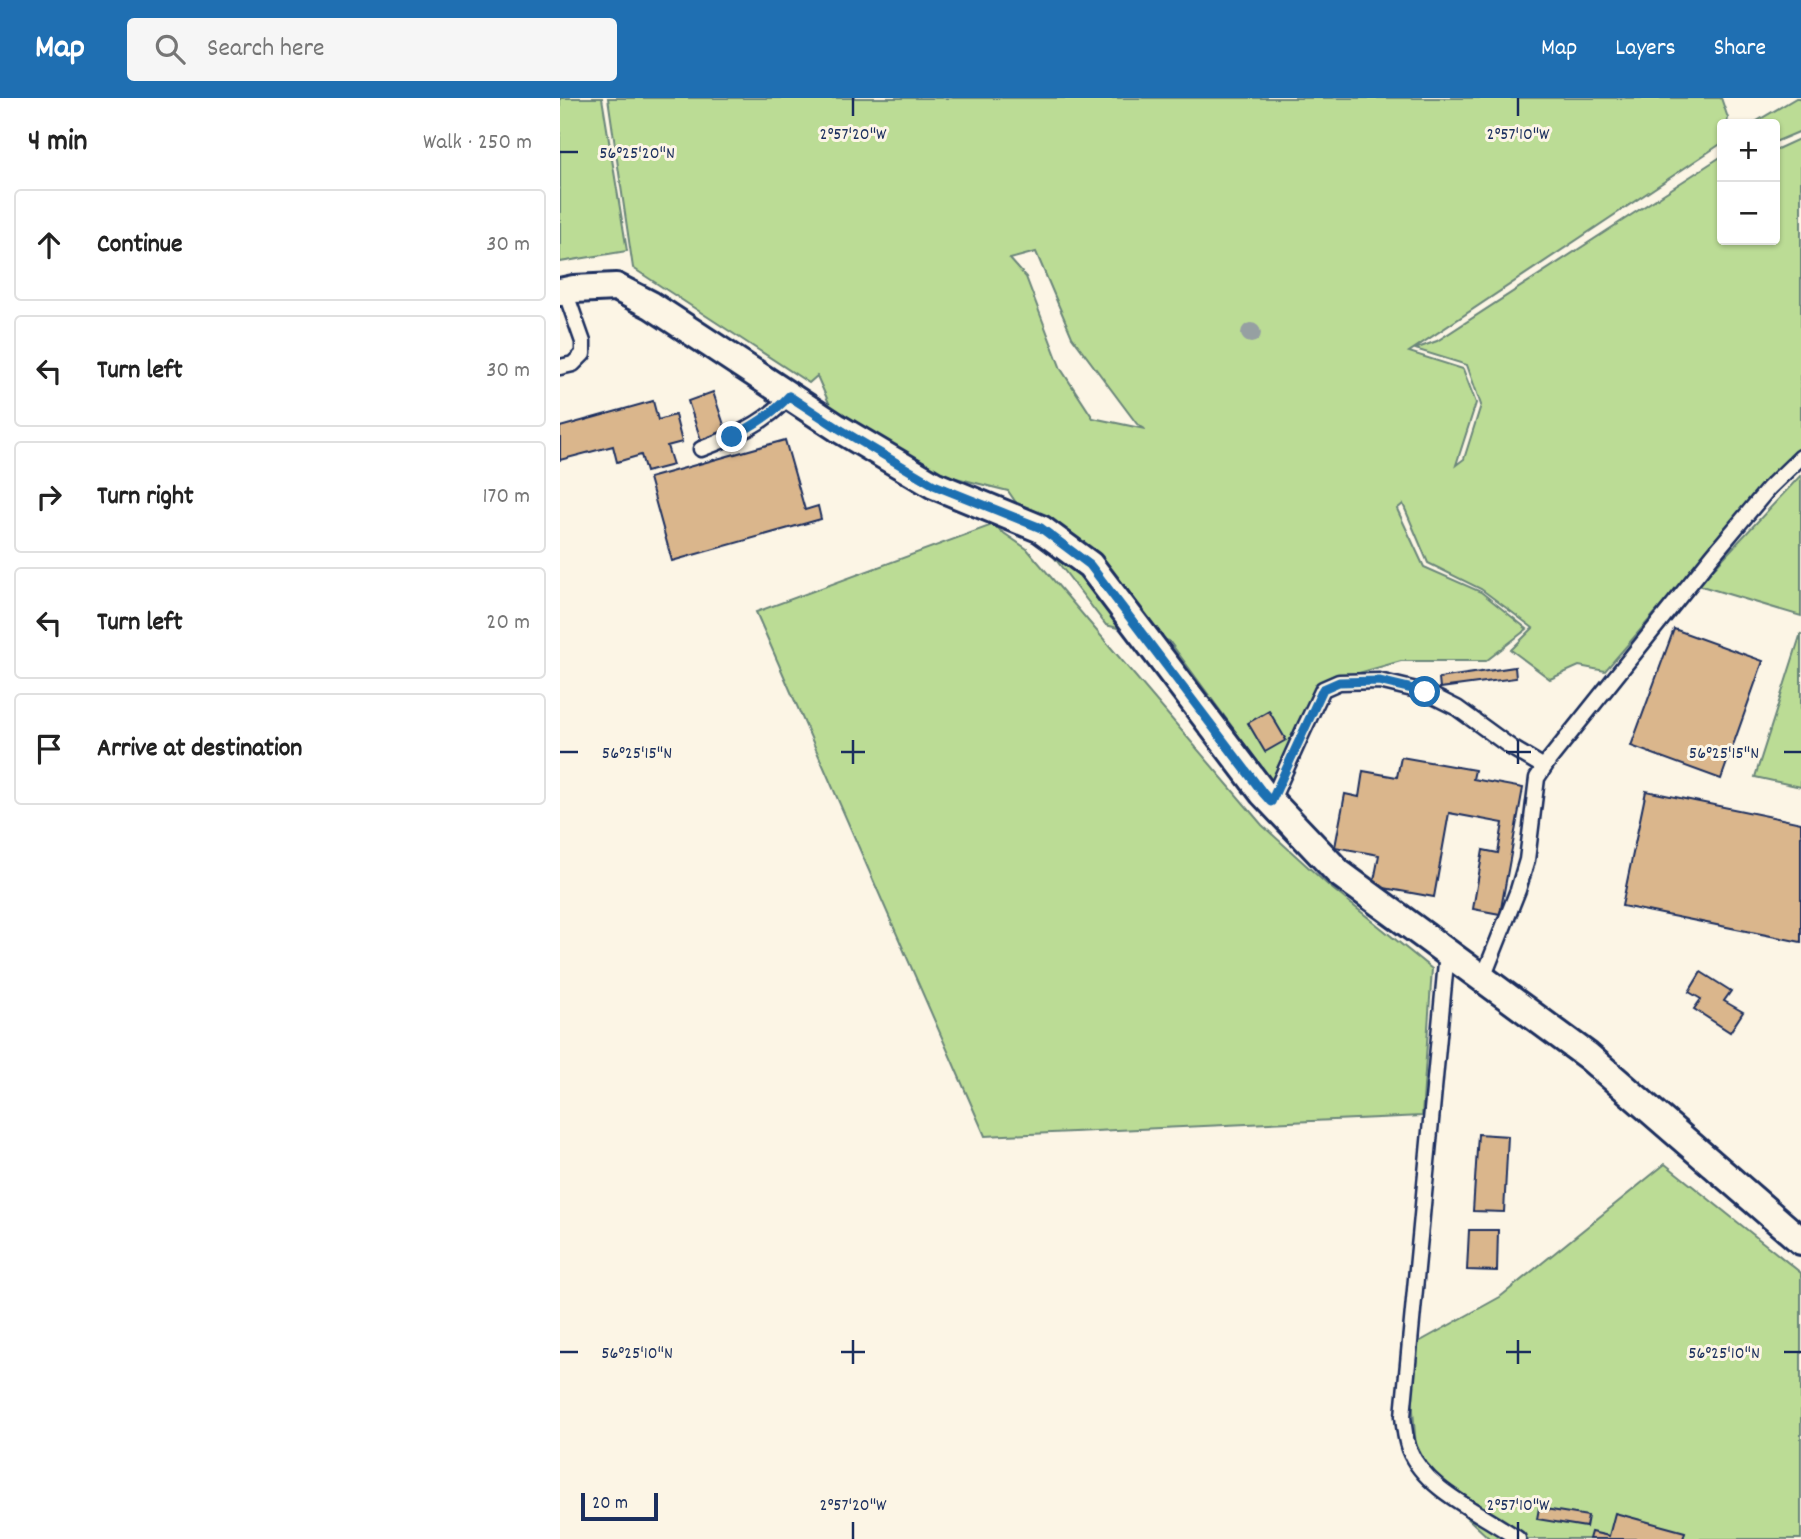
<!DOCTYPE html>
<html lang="en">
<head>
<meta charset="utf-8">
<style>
	:root { --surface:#fff; --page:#f6f6f6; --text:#222; --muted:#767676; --line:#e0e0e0; --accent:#1f6fb2 }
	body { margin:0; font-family:Dekko,sans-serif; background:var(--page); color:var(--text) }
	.controls { position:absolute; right:21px; top:21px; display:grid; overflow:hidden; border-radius:7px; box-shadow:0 2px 5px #0004 }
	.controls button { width:63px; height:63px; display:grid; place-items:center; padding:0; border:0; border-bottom:2px solid var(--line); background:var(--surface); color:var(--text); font:35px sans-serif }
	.scale { position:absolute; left:21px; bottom:18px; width:77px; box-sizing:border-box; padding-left:7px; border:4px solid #1b2f5e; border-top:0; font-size:19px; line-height:24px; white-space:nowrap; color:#1b2f5e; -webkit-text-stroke:5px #fcf5e5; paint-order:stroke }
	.stop { position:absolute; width:21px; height:21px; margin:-16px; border:5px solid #1f6fb2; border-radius:50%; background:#fff }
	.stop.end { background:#1f6fb2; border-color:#fff; box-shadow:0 2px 7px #0008 }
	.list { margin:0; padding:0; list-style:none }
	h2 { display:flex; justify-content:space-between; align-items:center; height:91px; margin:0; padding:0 28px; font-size:30px }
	h2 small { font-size:23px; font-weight:400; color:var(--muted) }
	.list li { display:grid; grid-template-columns:46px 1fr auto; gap:21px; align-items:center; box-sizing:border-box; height:112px; margin:0 14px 14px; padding:0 14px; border:2px solid var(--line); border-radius:7px }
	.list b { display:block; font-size:26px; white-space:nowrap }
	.list em { font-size:23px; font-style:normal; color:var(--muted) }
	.icon { flex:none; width:38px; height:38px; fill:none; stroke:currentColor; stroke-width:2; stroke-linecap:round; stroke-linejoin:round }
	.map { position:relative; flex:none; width:1241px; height:1441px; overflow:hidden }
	header { display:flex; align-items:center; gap:42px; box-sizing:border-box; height:98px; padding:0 35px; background:var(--accent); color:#fff }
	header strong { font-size:33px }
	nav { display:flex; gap:38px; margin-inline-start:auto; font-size:24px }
	.search { width:490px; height:63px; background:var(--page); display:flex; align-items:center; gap:18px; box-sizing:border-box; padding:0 24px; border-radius:7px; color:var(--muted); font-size:26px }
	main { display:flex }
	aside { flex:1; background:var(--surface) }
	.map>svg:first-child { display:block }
	.green { fill:#bbdc95; stroke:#6b867a; stroke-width:2; fill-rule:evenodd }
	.building { fill:#dab68c; stroke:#1b2f5e; stroke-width:2 }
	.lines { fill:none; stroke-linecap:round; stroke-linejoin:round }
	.lane-casing { stroke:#1b2f5e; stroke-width:19 }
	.street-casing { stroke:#1b2f5e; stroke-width:32 }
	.lane { stroke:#fcf5e5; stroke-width:14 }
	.street { stroke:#fcf5e5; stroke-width:26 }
	.tree { fill:#96a0a2 }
	.route { stroke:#1f6fb2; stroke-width:9 }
	.ticks { fill:none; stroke:#1b2f5e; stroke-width:2.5 }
	.ticks-label { font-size:18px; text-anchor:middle; fill:#1b2f5e; stroke:#fcf5e5; stroke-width:6; stroke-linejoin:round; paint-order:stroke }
</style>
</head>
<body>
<header>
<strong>Map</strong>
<div class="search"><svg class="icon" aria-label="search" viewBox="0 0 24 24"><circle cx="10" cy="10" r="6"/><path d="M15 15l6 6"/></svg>Search here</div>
<nav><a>Map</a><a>Layers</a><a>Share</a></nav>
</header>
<main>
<aside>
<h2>4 min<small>Walk · 250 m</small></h2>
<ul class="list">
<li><svg class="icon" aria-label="ahead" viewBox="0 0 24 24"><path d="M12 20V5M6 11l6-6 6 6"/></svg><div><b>Continue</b></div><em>30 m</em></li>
<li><svg class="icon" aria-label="left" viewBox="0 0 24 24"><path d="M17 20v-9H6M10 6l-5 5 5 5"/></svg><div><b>Turn left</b></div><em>30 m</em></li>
<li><svg class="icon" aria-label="right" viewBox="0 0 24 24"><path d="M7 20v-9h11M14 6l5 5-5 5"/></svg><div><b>Turn right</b></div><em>170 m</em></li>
<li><svg class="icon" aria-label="left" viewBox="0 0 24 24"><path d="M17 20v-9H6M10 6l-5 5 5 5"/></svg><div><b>Turn left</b></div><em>20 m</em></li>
<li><svg class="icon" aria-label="arrive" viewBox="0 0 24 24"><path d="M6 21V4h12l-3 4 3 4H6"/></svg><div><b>Arrive at destination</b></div></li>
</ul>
</aside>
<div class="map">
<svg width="1241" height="1441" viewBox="0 0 1241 1441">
	<rect width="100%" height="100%" fill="#fcf5e5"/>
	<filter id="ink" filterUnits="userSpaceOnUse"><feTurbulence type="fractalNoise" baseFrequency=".0143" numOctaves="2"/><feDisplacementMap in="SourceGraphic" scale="14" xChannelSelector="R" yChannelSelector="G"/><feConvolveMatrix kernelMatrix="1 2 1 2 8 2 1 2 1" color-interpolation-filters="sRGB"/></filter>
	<g filter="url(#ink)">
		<g class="green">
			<path d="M0 0H42L67 153 0 164Z"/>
			<path d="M48 0H1161L1168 20 1167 26H1162V45L849 254 903 271 916 305 896 367 904 361 921 307 907 267 855 251 877 243 1162 58V142H1215V52L1241 40V356L1127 478 1045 573 1019 568 990 581 951 552 973 530 921 491 868 465 843 406 837 411 864 469 921 494 967 531 926 563H841L777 581 714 686 609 543 546 527 490 454 448 393 364 372 277 323 257 278 249 285 73 170ZM476 154 512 239 577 326 585 331 533 320 501 271 466 179 450 161Z"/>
			<path d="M1236 0H1241V33L1215 44V26H1192Z"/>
			<path d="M1241 377V518L1138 487Z"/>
			<path d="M432 427 467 451 702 727 769 788 872 871 862 1018 425 1038 196 514Z"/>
			<path d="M1241 535V689L1195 679Z"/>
			<path d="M1105 1066 1241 1175V1441H930L858 1374 848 1250 940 1199Z"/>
		</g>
		<g class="building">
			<path d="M153 294 166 333 141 342 128 303Z"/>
			<path d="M93 303 98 322 115 317 122 344 107 348 113 367 86 374 81 357 57 364 53 348 0 362V329Z"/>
			<path d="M225 342 245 412 258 408 261 421 112 463 89 380Z"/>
			<path d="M1114 531 1203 563 1161 681 1071 648Z"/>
			<path d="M955 569 956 580 880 590 879 580Z"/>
			<path d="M709 613 726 642 705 654 688 625Z"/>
			<path d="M841 659 915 672 913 681 963 690 940 816 913 811 923 752 938 755 943 725 889 715 874 799 813 788 819 757 775 749 785 696 799 699 803 673 837 679Z"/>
			<path d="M1086 693 1241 725V844L1062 808Z"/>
			<path d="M1141 874 1171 893 1164 903 1183 914 1170 934 1134 911 1141 901 1129 894Z"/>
			<path d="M918 1036 948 1038 944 1114 913 1113Z"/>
			<path d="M909 1132H938L937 1173 907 1172Z"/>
			<path d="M979 1410 1028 1418 1026 1429 977 1421Z"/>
			<path d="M1055 1415 1125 1434 1123 1441H1029L1031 1434 1049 1438Z"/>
		</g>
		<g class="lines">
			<defs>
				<g id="lane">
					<path d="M0 269 13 266 23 256V244L5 193"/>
					<path d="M141 351C173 339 206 325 229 298"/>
					<path d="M711 704 744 631 763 591 779 584 819 583 865 594 897 610 952 650 984 669"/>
					<path d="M887 854 843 1318C844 1330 845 1340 849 1351 865 1393 923 1415 958 1441"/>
					<path d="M923 880 958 792 967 762 977 680 989 662 1153 457 1209 390 1241 359"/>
				</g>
				<path id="street" d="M0 194 14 191 56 189 91 207 278 330 374 387 481 431 530 467 703 695 779 775 1028 958 1241 1143"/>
			</defs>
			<use href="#lane" class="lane-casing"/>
			<use href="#street" class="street-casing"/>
			<use href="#lane" class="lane"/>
			<use href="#street" class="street"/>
		</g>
		<circle class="tree" cx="691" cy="235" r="10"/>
	</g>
	<g class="lines" filter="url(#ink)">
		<path class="route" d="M172 339C192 328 213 316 229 298L278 330 374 387 481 430 530 467 703 695 711 704 763 591 779 584 819 583 865 594"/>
	</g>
	<path class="ticks" d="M293 0V18M958 0V18M0 54H18M293 642V666M958 642V666M0 654H18M281 654H305M946 654H971M1224 654H1241M293 1242V1266M958 1242V1266M0 1254H18M281 1254H305M946 1254H971M1224 1254H1241M293 1424V1441M958 1424V1441"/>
	<g class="ticks-label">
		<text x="293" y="41">2°57'20"W</text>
		<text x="958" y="41">2°57'10"W</text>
		<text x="77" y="60">56°25'20"N</text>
		<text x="77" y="660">56°25'15"N</text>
		<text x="1164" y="660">56°25'15"N</text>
		<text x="77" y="1260">56°25'10"N</text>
		<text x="1164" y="1260">56°25'10"N</text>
		<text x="293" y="1412">2°57'20"W</text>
		<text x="958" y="1412">2°57'10"W</text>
	</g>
</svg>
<div class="controls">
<button>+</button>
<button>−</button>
</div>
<div class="scale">20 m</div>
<div class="stop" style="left:865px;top:594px"></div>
<div class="stop end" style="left:172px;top:339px"></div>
</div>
</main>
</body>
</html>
